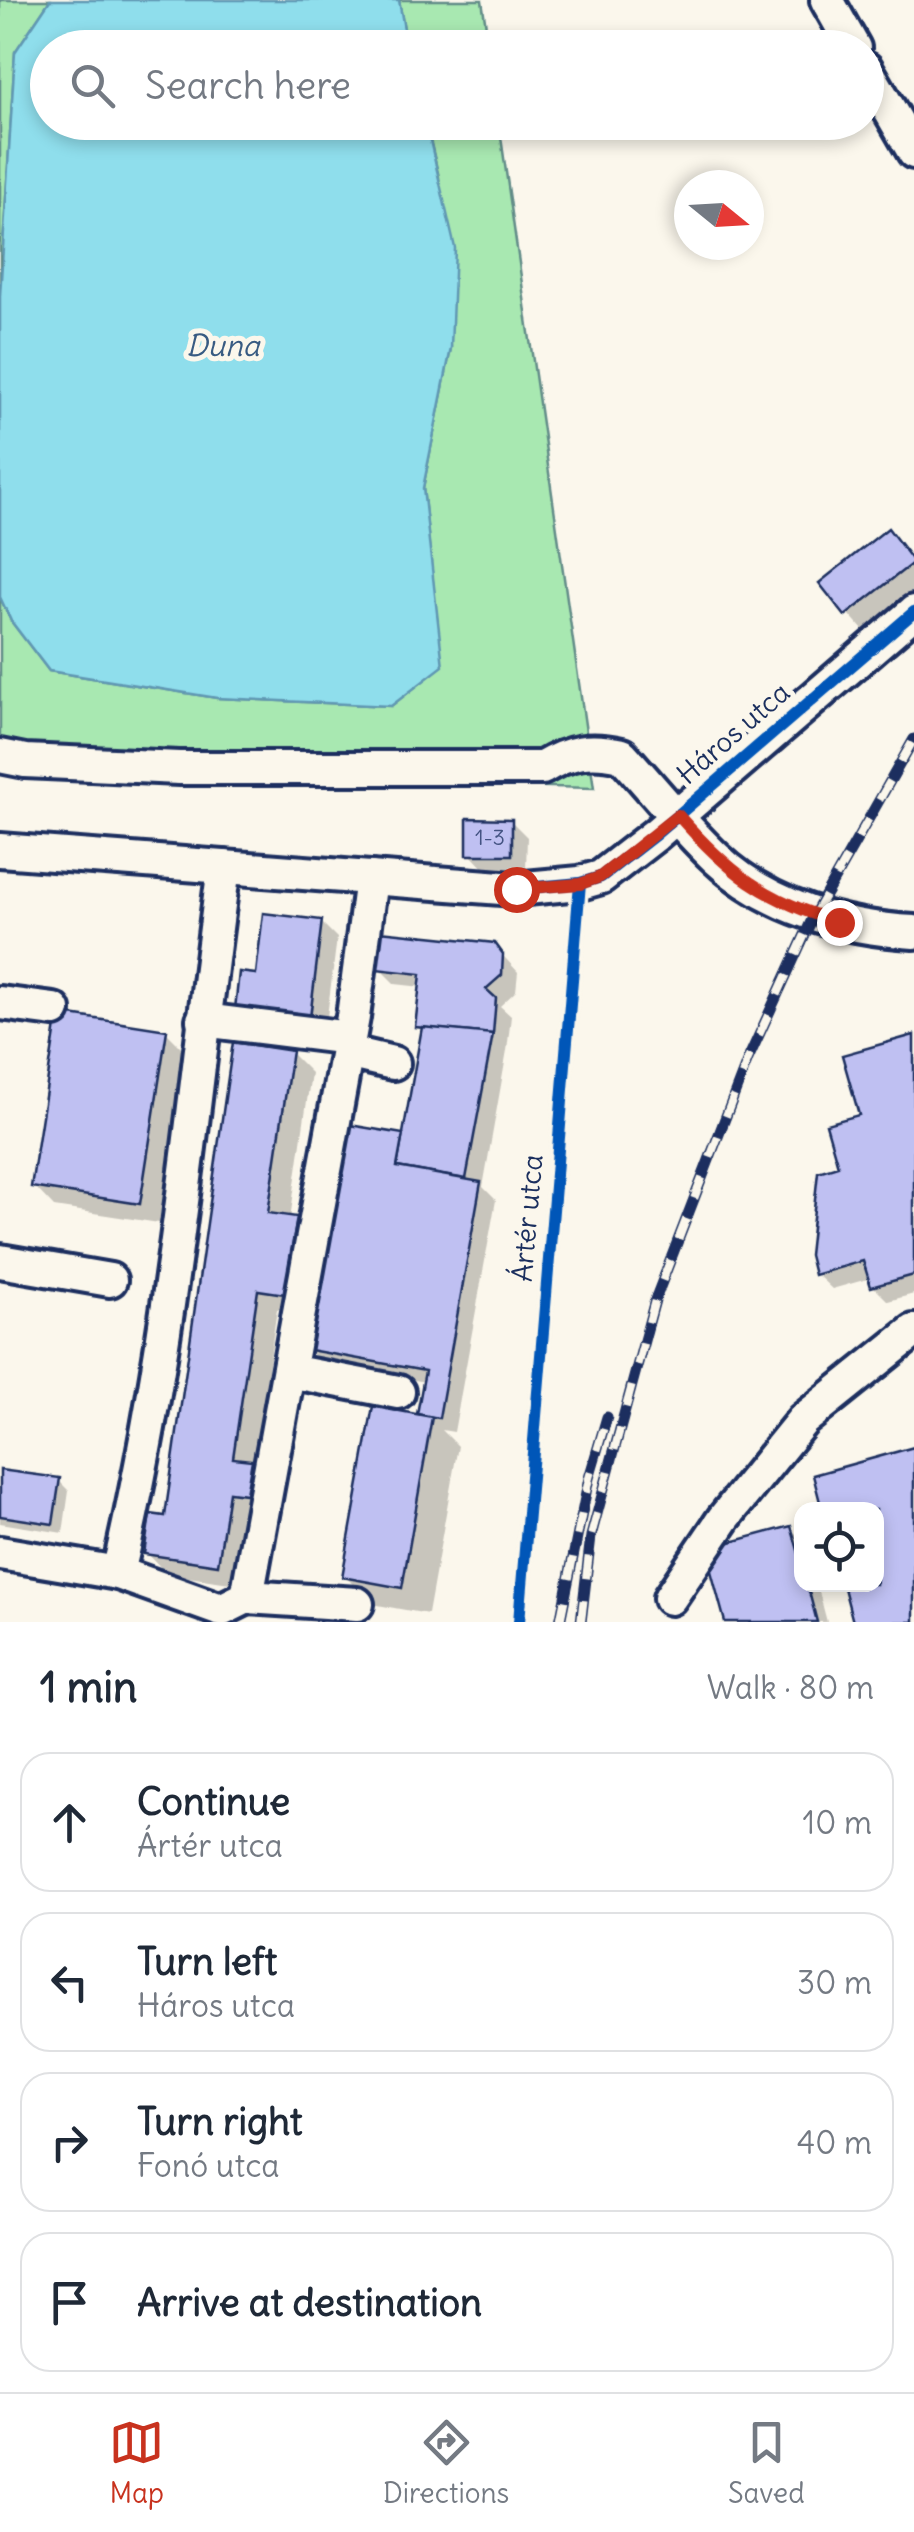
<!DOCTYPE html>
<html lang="en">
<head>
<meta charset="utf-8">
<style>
	:root { --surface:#fff; --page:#f6f6f7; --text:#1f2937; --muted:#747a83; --line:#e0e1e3; --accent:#c8321e }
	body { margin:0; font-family:Delius,sans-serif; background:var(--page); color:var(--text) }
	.controls { position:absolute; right:30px; bottom:30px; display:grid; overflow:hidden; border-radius:20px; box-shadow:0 5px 15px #0003 }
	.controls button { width:90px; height:90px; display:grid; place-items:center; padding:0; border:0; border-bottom:2px solid var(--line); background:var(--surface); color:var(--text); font:50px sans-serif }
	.compass { position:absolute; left:674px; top:170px; width:90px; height:90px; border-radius:50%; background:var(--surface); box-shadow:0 5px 15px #0003; rotate:108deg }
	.stop { position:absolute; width:30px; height:30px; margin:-22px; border:8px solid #c8321e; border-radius:50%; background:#fff }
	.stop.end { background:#c8321e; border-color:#fff; box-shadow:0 2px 10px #0008 }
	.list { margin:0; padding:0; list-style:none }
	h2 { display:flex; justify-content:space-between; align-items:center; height:130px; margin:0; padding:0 40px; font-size:42px }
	h2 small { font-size:32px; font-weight:400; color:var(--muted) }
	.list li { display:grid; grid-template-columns:65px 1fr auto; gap:30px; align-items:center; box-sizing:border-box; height:140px; margin:0 20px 20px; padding:0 20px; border:2px solid var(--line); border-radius:30px }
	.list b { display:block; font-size:38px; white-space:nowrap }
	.list p { margin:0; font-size:32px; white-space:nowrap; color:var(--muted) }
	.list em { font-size:32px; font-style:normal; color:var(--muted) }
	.icon { flex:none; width:55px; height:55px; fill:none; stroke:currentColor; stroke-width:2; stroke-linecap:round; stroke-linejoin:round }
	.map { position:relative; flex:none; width:914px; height:1622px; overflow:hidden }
	.search { position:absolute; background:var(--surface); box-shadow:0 5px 15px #0003; left:30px; right:30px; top:30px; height:110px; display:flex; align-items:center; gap:25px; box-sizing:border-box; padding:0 35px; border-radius:55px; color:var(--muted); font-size:38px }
	.sheet { height:770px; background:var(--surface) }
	nav { display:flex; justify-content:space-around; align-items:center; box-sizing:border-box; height:140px; border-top:2px solid var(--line); background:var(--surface); font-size:28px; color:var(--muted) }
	nav a { display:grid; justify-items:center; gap:5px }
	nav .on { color:var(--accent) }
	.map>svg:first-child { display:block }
	.green { fill:#a8e8b1; stroke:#628c88; stroke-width:2.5 }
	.water { fill:#8fdeec; stroke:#6198b3; stroke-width:2.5 }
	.shadow { fill:#0003 }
	.building { fill:#bfc0f2; stroke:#1b2f5e; stroke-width:2.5 }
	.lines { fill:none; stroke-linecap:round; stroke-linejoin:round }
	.minor-casing { stroke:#1b2f5e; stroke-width:40 }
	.minor { stroke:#fbf7ec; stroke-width:32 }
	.rail-casing { stroke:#1b2f5e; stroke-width:11 }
	.rail { stroke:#fbf7ec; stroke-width:8; stroke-dasharray:22; stroke-linecap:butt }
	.cycleway-casing { stroke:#fbf7ec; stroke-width:19 }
	.cycleway { stroke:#0057b8; stroke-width:12 }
	.route { stroke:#c8321e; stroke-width:12 }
	.labels { text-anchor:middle; stroke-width:10; stroke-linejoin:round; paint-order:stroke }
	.number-label { font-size:22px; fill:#445383 }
	.street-label { font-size:28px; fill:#1b2f5e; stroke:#fbf7ec }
	.water-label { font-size:30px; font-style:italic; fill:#385b82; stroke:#fbf7ec }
</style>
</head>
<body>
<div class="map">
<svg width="914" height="1622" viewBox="0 0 914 1622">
	<rect width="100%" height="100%" fill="#fbf7ec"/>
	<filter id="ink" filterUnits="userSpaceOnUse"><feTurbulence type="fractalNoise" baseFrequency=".01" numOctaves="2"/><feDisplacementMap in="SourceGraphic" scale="20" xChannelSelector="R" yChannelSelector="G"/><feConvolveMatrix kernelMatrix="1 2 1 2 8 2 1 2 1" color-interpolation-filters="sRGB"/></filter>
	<g filter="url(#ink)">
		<g class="green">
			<path d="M0 0H50L15 52 0 296Z"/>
			<path d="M399 0H482L489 47H407Z"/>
			<path d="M426 123H499L594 788 0 774V597L11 621 49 671 217 698 391 706 442 666 423 488 451 348 439 177Z"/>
		</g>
		<path class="water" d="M50 0H399L407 47 48 48V122L426 123 455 248 451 348 423 488 443 666 391 706 217 698 49 671 11 621 0 597V296L15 52Z"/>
		<g class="shadow">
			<path d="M888 531 914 560V590L863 630 822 583Z"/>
			<path d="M511 821 527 837 526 870H485L470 854Z"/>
			<path d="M321 922 337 938 325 1032 258 977Z"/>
			<path d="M494 946 518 972 516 991 500 1006 511 1016 507 1051 483 1187 496 1200 454 1432 442 1430 458 1446 428 1614 372 1604 345 1576 425 1418 420 1413 426 1382 323 1364 307 1348 405 1137 424 1032 418 1026 422 987 395 984 379 968Z"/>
			<path d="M166 1032 186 1052 159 1223 54 1207 34 1186Z"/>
			<path d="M914 1038V1294L888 1301 873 1286 871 1278 832 1289 816 1274 841 1168 862 1117Z"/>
			<path d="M291 1053 311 1073 290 1219 296 1220 316 1240 305 1313 277 1309 254 1467 271 1483 237 1584 167 1574 147 1553 167 1519Z"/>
			<path d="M0 1472 59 1481 69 1491 63 1533 0 1523Z"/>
			<path d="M790 1528 802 1540V1584H817L827 1622H728Z"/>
			<path d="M334 1617 364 1622H333Z"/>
		</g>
		<g class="building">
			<path d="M888 528 914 562 845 616 819 583Z"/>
			<path d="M467 818 512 819V855H467Z"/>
			<path d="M263 913 322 920 310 1018 235 1009 239 972 256 974Z"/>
			<path d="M380 931 495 943 503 954 502 975 486 989 496 998 493 1034 415 1027 421 974 376 969Z"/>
			<path d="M58 1013 167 1030 140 1204 31 1187Z"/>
			<path d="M422 1027 493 1034 466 1179 397 1167Z"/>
			<path d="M914 1035V1275L871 1287 863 1261 814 1275 809 1255 818 1172 838 1166 826 1124 859 1115 842 1055Z"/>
			<path d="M233 1042 292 1051 268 1213 297 1217 285 1294 258 1290 233 1458 252 1460 246 1494 229 1492 218 1565 144 1554 150 1514 165 1516Z"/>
			<path d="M344 1124 403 1134 397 1167 481 1182 439 1418 417 1414 425 1371 304 1349Z"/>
			<path d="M373 1406 432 1417 402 1588 342 1577Z"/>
			<path d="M914 1447V1622H853L843 1584H876V1510H822L813 1475Z"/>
			<path d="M0 1470 60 1478 53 1524 0 1516Z"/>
			<path d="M791 1526 802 1564V1584H807L817 1622H725L705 1549Z"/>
		</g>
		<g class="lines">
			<defs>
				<g id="minor">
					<path d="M827 0 854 48"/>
					<path d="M866 69 914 152"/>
					<path d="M0 756 25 761 179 768H542C570 751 590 748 622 755 653 789 683 827 716 858 769 908 843 928 914 932"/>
					<path d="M0 850 515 889 580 883 601 877 655 835 914 612"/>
					<path d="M0 1003 54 1010"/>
					<path d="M203 1020 349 1038"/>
					<path d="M347 1052 393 1063"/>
					<path d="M0 1261 110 1280"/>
					<path d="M289 1371 398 1392"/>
					<path d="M0 1553 118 1573 221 1610 247 1597 353 1017 371 878"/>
					<path d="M118 1573C173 1341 192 1102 224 867"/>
					<path d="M247 1597 357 1604"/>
					<path d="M670 1598 724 1518 803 1420 914 1331"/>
				</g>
			</defs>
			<use href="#minor" class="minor-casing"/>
			<use href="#minor" class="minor"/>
			<defs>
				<g id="rail">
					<path d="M560 1622 589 1478 607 1417"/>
					<path d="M581 1622 591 1536 655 1300 748 1059 814 915 914 739"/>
				</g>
			</defs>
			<use href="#rail" class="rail-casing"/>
			<use href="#rail" class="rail"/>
			<defs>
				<g id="cycleway">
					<path d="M515 889 580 883 601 877 655 835 914 612"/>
					<path d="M519 1622 580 883"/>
				</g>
			</defs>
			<use href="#cycleway" class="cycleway-casing"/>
			<use href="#cycleway" class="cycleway"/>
		</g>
	</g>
	<g class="lines" filter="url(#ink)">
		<path class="route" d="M516 889 580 884 600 877 678 815C727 871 765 901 839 922"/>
	</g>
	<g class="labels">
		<g class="number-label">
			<text x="490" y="845">1-3</text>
		</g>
		<g class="street-label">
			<text transform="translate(733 733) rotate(-41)" y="10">Háros utca</text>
			<text transform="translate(527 1218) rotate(-85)" y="10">Ártér utca</text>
		</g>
		<g class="water-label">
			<text x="223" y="356">Duna</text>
		</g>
	</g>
</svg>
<div class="controls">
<button><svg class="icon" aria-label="locate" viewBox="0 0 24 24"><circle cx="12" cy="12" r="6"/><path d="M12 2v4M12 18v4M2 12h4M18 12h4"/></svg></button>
</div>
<svg class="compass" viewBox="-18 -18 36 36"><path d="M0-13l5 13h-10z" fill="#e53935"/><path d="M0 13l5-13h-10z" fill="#747a83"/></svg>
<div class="stop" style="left:516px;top:889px"></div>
<div class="stop end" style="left:839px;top:922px"></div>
<div class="search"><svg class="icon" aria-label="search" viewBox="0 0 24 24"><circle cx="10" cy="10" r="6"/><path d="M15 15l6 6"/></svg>Search here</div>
</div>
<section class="sheet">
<h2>1 min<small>Walk · 80 m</small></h2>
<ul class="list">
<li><svg class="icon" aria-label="ahead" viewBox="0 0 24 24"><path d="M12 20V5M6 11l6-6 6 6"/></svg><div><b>Continue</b><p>Ártér utca</p></div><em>10 m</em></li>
<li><svg class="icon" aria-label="left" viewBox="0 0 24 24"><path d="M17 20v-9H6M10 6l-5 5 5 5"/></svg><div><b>Turn left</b><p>Háros utca</p></div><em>30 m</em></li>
<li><svg class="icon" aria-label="right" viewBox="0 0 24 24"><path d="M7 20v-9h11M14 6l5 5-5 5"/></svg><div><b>Turn right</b><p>Fonó utca</p></div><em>40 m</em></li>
<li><svg class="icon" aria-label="arrive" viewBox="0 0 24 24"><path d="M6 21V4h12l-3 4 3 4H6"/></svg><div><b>Arrive at destination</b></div></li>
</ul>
</section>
<nav>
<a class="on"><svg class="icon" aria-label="map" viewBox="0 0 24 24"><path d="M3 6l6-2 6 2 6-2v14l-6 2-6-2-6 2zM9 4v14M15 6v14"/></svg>Map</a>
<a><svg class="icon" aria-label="directions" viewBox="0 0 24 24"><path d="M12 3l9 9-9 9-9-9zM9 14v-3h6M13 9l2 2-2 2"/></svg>Directions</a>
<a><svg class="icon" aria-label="saved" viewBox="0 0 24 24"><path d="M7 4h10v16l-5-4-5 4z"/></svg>Saved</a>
</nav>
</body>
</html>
